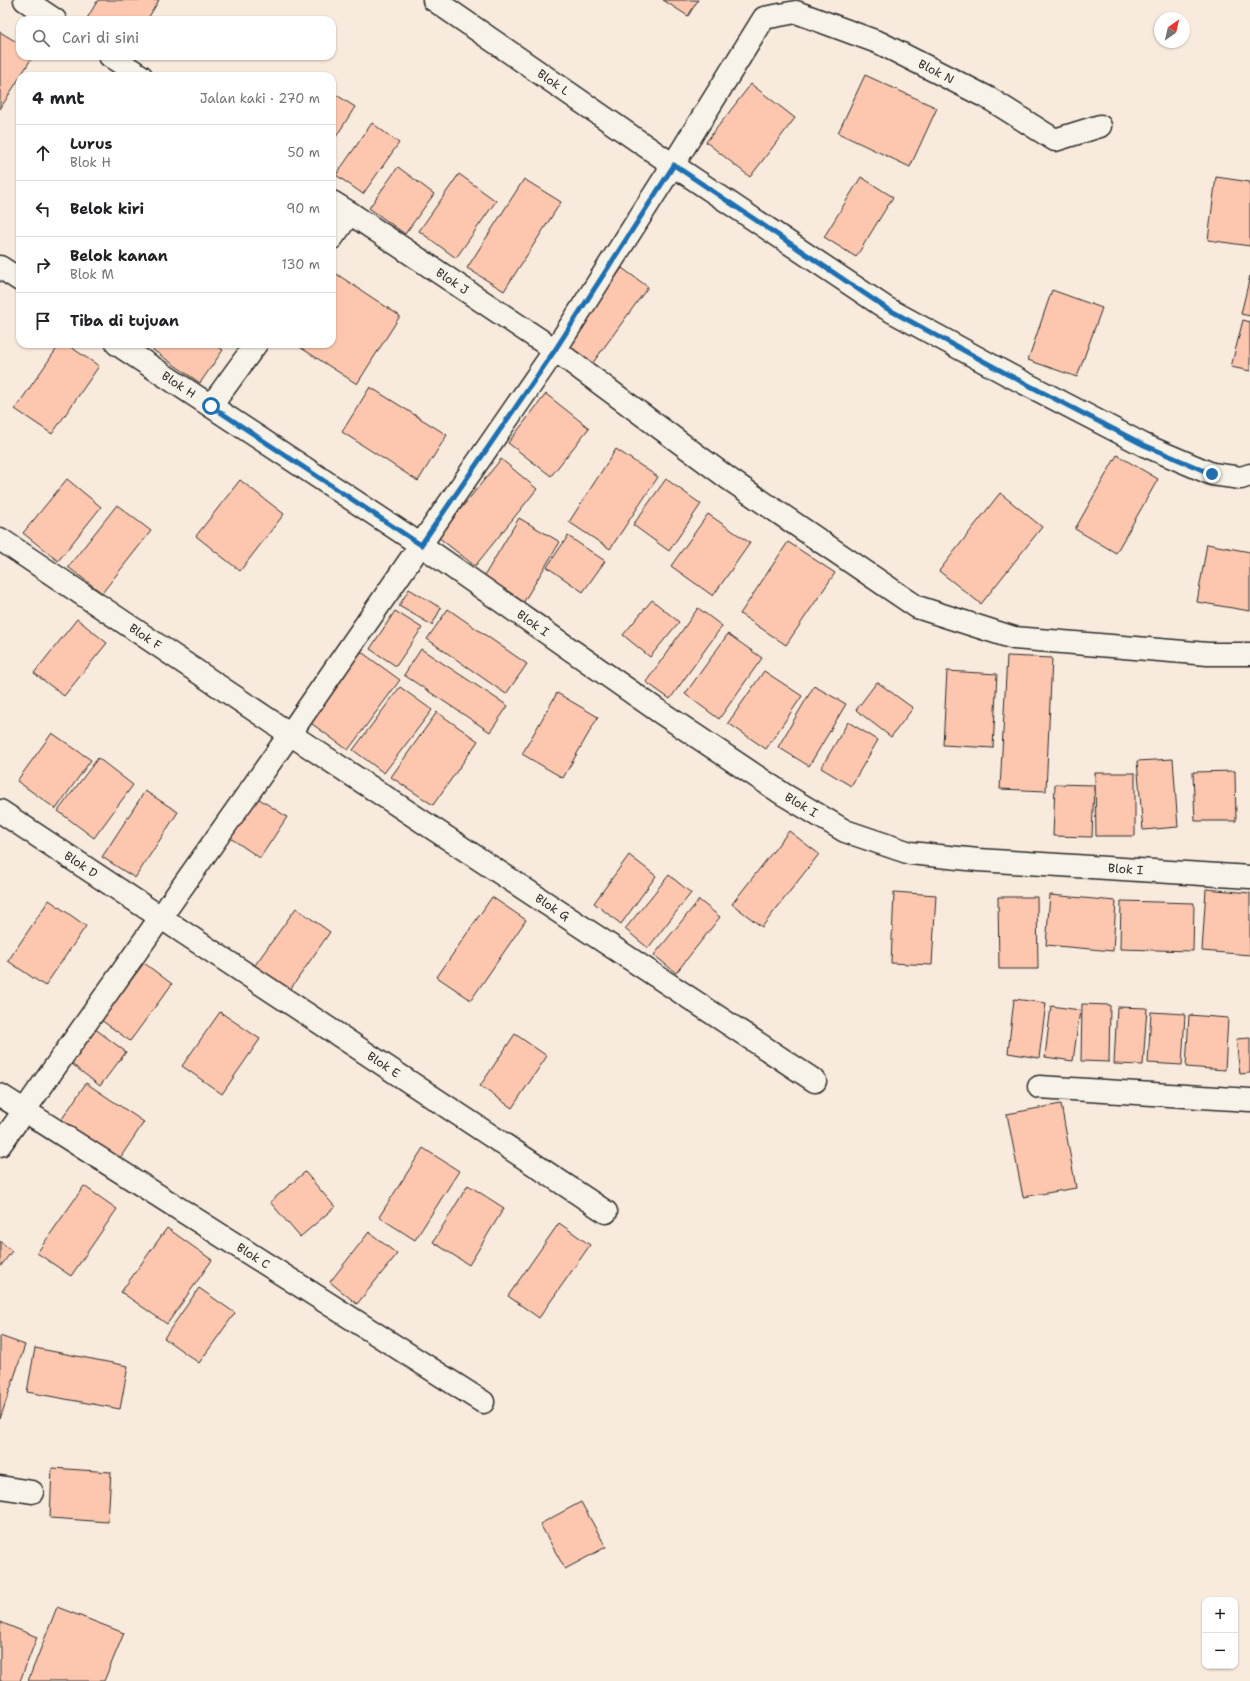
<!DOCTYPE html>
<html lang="id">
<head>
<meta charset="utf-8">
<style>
	:root { --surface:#fff; --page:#f2f2f2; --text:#202124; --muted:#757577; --line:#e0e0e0 }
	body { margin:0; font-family:"Shantell Sans",sans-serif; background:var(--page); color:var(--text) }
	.controls { position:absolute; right:12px; bottom:12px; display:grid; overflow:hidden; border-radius:8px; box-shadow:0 1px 3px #0004 }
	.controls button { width:36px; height:36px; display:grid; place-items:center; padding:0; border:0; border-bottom:1px solid var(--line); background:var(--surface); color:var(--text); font:20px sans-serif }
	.compass { position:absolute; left:1154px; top:12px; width:36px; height:36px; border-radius:50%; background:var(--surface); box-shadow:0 1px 3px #0004; rotate:34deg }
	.stop { position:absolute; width:12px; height:12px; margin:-9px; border:3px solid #1f6fb2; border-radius:50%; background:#fff }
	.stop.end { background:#1f6fb2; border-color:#fff; box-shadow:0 1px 4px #0008 }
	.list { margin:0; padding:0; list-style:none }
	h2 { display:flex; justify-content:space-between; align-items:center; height:52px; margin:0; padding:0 16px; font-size:17px }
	h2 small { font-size:13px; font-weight:400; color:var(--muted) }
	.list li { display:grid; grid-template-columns:26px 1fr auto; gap:12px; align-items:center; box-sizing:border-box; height:56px; padding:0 16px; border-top:1px solid var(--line) }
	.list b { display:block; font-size:15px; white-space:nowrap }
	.list p { margin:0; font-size:13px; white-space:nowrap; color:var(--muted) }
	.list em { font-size:13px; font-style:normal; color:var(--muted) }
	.icon { flex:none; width:22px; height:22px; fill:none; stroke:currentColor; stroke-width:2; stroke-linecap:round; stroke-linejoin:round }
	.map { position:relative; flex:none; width:1250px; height:1681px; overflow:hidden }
	.search { position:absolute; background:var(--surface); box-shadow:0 1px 3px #0004; left:16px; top:16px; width:320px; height:44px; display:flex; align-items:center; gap:10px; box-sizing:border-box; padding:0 14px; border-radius:12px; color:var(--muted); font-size:15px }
	.panel { position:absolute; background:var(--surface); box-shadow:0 1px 3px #0004; left:16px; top:72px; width:320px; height:276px; border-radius:12px }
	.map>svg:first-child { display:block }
	.building { fill:#fdc7af; stroke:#2b2b2b }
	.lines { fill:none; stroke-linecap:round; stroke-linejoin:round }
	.street-casing { stroke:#2b2b2b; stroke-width:25 }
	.street { stroke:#f7f3e8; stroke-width:22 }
	.route { stroke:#1f6fb2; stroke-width:5 }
	.labels { text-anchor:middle; stroke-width:4; stroke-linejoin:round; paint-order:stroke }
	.street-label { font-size:12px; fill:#2b2b2b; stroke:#f7f3e8 }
</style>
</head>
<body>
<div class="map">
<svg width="1250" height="1681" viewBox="0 0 1250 1681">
	<rect width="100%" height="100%" fill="#f8eadd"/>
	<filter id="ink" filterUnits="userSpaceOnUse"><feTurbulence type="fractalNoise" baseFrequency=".025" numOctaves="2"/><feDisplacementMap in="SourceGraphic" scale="8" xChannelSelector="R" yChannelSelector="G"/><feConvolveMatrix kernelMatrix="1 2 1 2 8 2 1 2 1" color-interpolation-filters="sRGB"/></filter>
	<g filter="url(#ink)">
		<g class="building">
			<path d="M98 0H159L147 20H86Z"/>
			<path d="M663 0H698L688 16Z"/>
			<path d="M0 32 20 44V56H33L0 109Z"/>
			<path d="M865 75 937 108 910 167 838 133Z"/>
			<path d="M751 84 795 118 750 177 706 142Z"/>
			<path d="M332 92 355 107 332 143Z"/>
			<path d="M372 123 399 143 363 194 336 175Z"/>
			<path d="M398 167 434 194 405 234 369 208Z"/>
			<path d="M459 174 496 201 456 258 419 231Z"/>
			<path d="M861 177 893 197 856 257 824 237Z"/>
			<path d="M1216 177 1250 182V246L1208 240Z"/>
			<path d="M524 179 561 202 504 291 467 268Z"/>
			<path d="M622 268 648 287 592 364 567 345Z"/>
			<path d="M332 271 400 316 357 384 295 344H332Z"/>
			<path d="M1250 276V316L1241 314Z"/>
			<path d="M1052 290 1102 308 1077 377 1028 360Z"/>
			<path d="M1243 320 1250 322V371L1231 367Z"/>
			<path d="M60 344H66L99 366 52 434 15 409Z"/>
			<path d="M157 344H214L223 350 200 383 153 350Z"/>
			<path d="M370 387 447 435 418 481 342 432Z"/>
			<path d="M546 394 589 428 551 476 508 443Z"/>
			<path d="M616 449 658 477 610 549 569 522Z"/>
			<path d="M1117 455 1158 479 1116 553 1075 529Z"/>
			<path d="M501 459 537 489 475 566 438 537Z"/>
			<path d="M67 479 101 507 58 561 23 533Z"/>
			<path d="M666 479 701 504 669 551 633 525Z"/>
			<path d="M240 480 284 514 240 571 196 536Z"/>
			<path d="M1000 493 1042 527 981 604 939 571Z"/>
			<path d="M117 505 151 531 102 593 68 567Z"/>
			<path d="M708 514 750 543 713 596 671 566Z"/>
			<path d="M519 518 560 542 523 603 483 578Z"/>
			<path d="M568 536 605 561 583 592 547 567Z"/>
			<path d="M788 542 835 573 786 645 740 614Z"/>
			<path d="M1207 544 1250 552V611L1197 602Z"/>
			<path d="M409 589 441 608 432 625 399 606Z"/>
			<path d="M652 600 679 622 650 657 623 635Z"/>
			<path d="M698 608 722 626 670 699 646 682Z"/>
			<path d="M448 609 527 664 506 694 427 639Z"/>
			<path d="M395 611 422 628 396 666 370 649Z"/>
			<path d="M77 619 107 643 64 696 34 673Z"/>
			<path d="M728 634 762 658 719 719 685 694Z"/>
			<path d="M421 649 508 706 490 732 404 675Z"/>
			<path d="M360 651 400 680 348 750 308 721Z"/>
			<path d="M1007 656 1052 658 1046 791 1000 789Z"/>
			<path d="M764 671 802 696 766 749 728 723Z"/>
			<path d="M947 671 997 674 993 748 943 745Z"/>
			<path d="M877 682 913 708 891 737 856 710Z"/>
			<path d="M814 686 846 704 809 766 778 747Z"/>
			<path d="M400 687 432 710 384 773 353 750Z"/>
			<path d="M557 693 598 717 563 778 522 754Z"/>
			<path d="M437 712 478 741 433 805 391 777Z"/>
			<path d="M848 722 878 740 851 786 821 768Z"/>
			<path d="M52 733 91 760 56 809 17 781Z"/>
			<path d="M98 758 133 785 94 838 58 811Z"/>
			<path d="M1173 759 1178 827 1143 830 1137 761Z"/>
			<path d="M1235 771 1236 821H1195L1193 772Z"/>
			<path d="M1095 773H1135V836H1096Z"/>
			<path d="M1055 784 1094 785 1092 837 1053 836Z"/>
			<path d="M145 791 178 812 135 878 102 857Z"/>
			<path d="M250 793 287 817 260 858 223 833Z"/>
			<path d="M789 831 819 854 762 927 732 904Z"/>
			<path d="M629 855 656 876 621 924 594 903Z"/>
			<path d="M669 875 691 893 648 948 625 929Z"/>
			<path d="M1206 889 1250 893V955L1202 951Z"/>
			<path d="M894 892 936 895 932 965 891 963Z"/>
			<path d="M1050 895 1116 901 1113 951 1046 945Z"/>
			<path d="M492 897 526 920 471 1000 437 977Z"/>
			<path d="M998 897H1037L1038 969H999Z"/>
			<path d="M49 900 86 926 45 986 8 961Z"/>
			<path d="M699 900 720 917 676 973 654 955Z"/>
			<path d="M1121 901 1194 903 1193 951 1120 949Z"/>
			<path d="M296 908 330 932 285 997 250 972Z"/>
			<path d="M144 963 172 984 130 1041 101 1020Z"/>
			<path d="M1014 999 1046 1003 1039 1058 1008 1053Z"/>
			<path d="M1082 1004 1110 1005 1109 1062 1081 1061Z"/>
			<path d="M1051 1006 1080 1010 1073 1061 1045 1057Z"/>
			<path d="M1117 1007 1147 1008 1143 1065 1114 1064Z"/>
			<path d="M220 1012 260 1039 222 1094 182 1066Z"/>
			<path d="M1151 1012 1185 1014 1182 1065 1148 1063Z"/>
			<path d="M1189 1015 1228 1018 1225 1070 1186 1067Z"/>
			<path d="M94 1028 126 1052 100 1086 68 1061Z"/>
			<path d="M515 1034 547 1056 512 1108 480 1086Z"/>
			<path d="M1250 1038V1073L1240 1074 1236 1039Z"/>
			<path d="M86 1083 144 1122 118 1161 60 1122Z"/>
			<path d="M1061 1104 1076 1188 1023 1197 1007 1114Z"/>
			<path d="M423 1148 459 1171 415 1240 379 1217Z"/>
			<path d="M305 1172 335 1207 300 1237 270 1202Z"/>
			<path d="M468 1185 504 1208 469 1265 433 1242Z"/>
			<path d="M84 1186 117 1209 71 1276 37 1253Z"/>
			<path d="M559 1223 590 1245 539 1318 508 1296Z"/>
			<path d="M167 1228 212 1260 167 1324 121 1292Z"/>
			<path d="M369 1232 397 1254 357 1304 330 1282Z"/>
			<path d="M0 1241 12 1251 0 1267Z"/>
			<path d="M199 1288 235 1313 199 1363 164 1338Z"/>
			<path d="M0 1336 25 1345 0 1419Z"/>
			<path d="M35 1348 128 1366 120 1409 27 1392Z"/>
			<path d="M52 1468 111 1472 108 1522 50 1518Z"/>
			<path d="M581 1502 606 1547 565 1569 540 1524Z"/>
			<path d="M57 1607 124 1633 104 1681H28Z"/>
			<path d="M0 1622 37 1637 20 1681H0Z"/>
		</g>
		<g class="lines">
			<defs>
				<g id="street">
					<path d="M25 0 55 20"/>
					<path id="s1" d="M434 0 673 165 886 308 1007 374 1144 445 1212 474 1241 478 1250 475"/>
					<path d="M110 56 141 76"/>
					<path d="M332 202 350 213 332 238"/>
					<path id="s2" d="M350 213 555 350 729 479 917 607 1014 638 1208 654H1250"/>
					<path d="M0 267 20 280"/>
					<path id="s3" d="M117 344 421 545 657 710 783 794 845 831 910 853 978 860 1250 877"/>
					<path d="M211 406 256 344"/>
					<path id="s4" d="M0 539 290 734 815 1081"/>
					<path id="s5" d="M0 811 606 1212"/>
					<path d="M1039 1087 1250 1100"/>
					<path id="s6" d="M0 1095 483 1402"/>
					<path id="s7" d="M0 1145 290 734 555 350 673 165 764 18 796 12 880 43 990 99 1055 140 1100 126"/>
					<path d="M0 1487 32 1492"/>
				</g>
			</defs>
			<use href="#street" class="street-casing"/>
			<use href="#street" class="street"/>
		</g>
	</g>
	<g class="lines" filter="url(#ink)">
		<path class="route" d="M211 406 421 545 555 350 674 165 886 308 1007 374 1144 445 1212 474"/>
	</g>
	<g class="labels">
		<g class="street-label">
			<text dy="4" stroke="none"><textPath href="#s7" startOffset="1547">Blok N</textPath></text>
			<text dy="4" stroke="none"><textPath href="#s1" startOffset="145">Blok L</textPath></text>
			<text dy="4" stroke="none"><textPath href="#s2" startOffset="123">Blok J</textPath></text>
			<text dy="4" stroke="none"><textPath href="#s3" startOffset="74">Blok H</textPath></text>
			<text dy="4" stroke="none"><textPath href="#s3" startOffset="501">Blok I</textPath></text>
			<text dy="4" stroke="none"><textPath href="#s4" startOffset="175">Blok F</textPath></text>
			<text dy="4" stroke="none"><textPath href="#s3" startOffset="825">Blok I</textPath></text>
			<text dy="4" stroke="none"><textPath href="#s5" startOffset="97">Blok D</textPath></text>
			<text dy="4" stroke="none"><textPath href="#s3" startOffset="1161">Blok I</textPath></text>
			<text dy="4" stroke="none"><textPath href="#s4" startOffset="664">Blok G</textPath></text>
			<text dy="4" stroke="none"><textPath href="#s5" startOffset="460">Blok E</textPath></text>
			<text dy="4" stroke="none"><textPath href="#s6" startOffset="300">Blok C</textPath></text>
		</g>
	</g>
</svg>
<div class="controls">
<button>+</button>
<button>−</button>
</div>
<svg class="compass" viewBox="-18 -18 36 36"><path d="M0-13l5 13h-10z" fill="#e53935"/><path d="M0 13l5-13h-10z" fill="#757577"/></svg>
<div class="stop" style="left:211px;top:406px"></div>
<div class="stop end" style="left:1212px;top:474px"></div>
<div class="search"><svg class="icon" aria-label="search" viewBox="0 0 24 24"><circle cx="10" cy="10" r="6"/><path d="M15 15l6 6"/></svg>Cari di sini</div>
<section class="panel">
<h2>4 mnt<small>Jalan kaki · 270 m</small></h2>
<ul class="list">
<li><svg class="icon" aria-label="ahead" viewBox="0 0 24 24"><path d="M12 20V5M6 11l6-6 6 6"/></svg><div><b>Lurus</b><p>Blok H</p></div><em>50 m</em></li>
<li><svg class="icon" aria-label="left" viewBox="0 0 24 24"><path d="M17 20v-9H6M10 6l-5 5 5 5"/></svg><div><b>Belok kiri</b></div><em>90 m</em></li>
<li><svg class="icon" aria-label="right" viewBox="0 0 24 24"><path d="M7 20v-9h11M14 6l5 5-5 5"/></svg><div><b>Belok kanan</b><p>Blok M</p></div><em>130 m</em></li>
<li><svg class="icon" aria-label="arrive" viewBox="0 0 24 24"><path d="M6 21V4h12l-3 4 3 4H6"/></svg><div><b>Tiba di tujuan</b></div></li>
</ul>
</section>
</div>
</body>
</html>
